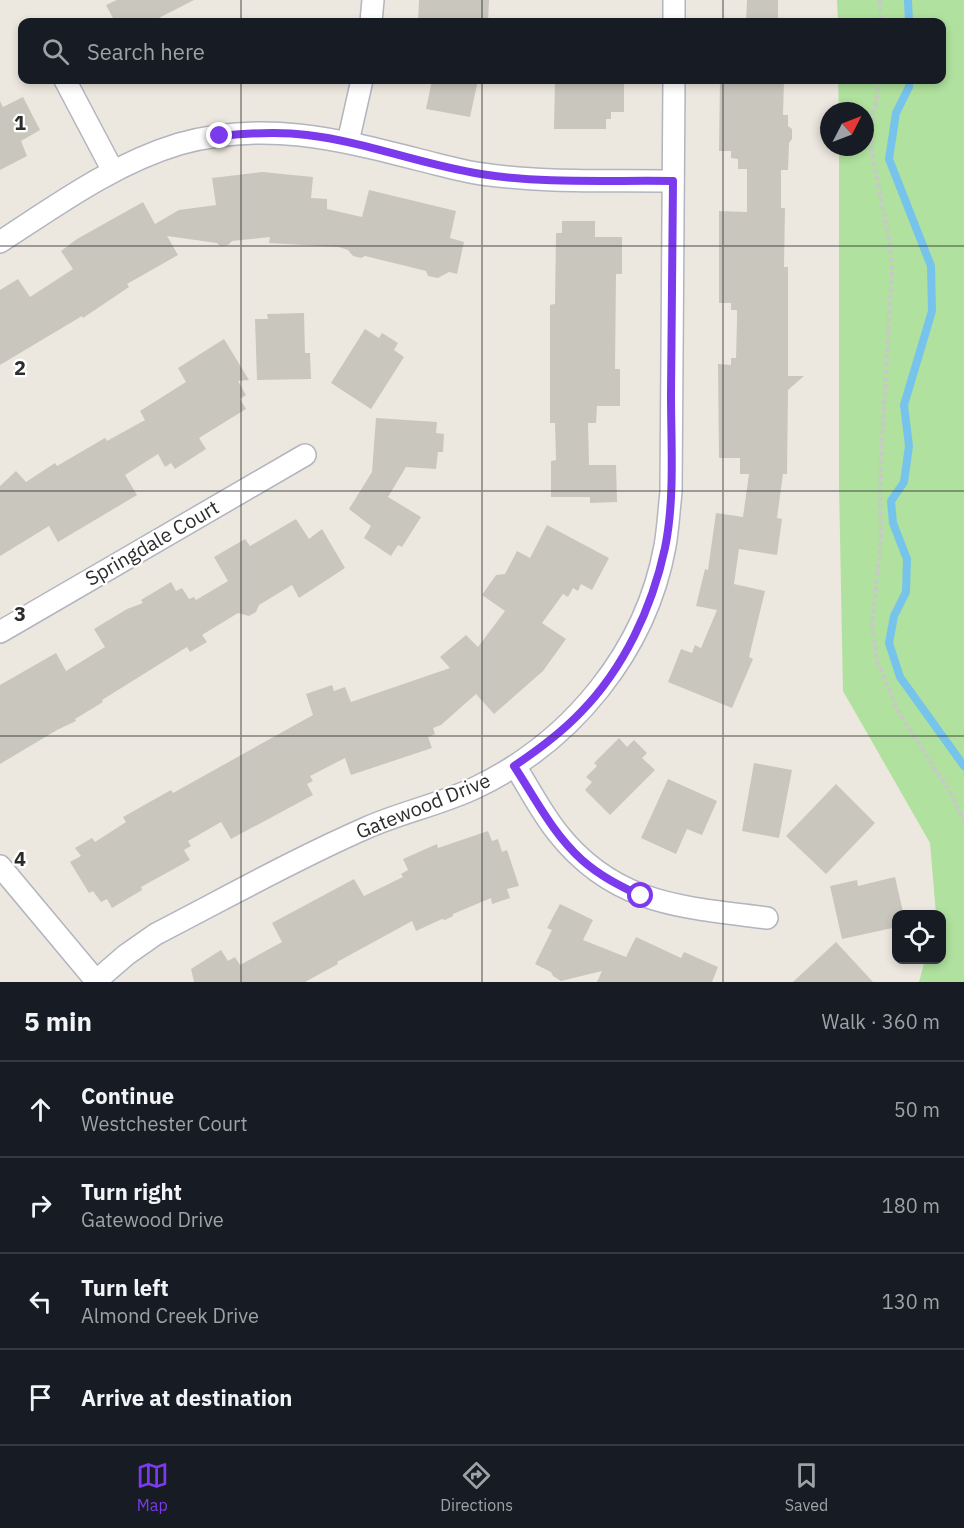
<!DOCTYPE html>
<html lang="en">
<head>
<meta charset="utf-8">
<style>
	:root { --surface:#171b24; --page:#20242c; --text:#f1f3f6; --muted:#9ea1a6; --line:#363941; --accent:#7c3aed }
	body { margin:0; font-family:"IBM Plex Sans",sans-serif; background:var(--page); color:var(--text) }
	.controls { position:absolute; right:18px; bottom:18px; display:grid; overflow:hidden; border-radius:12px; box-shadow:0 3px 9px #0003 }
	.controls button { width:54px; height:54px; display:grid; place-items:center; padding:0; border:0; border-bottom:2px solid var(--line); background:var(--surface); color:var(--text); font:30px sans-serif }
	.compass { position:absolute; left:820px; top:102px; width:54px; height:54px; border-radius:50%; background:var(--surface); box-shadow:0 3px 9px #0003; rotate:48deg }
	.stop { position:absolute; width:18px; height:18px; margin:-14px; border:4px solid #7c3aed; border-radius:50%; background:#fff }
	.stop.end { background:#7c3aed; border-color:#fff; box-shadow:0 2px 6px #0008 }
	.list { margin:0; padding:0; list-style:none }
	h2 { display:flex; justify-content:space-between; align-items:center; height:78px; margin:0; padding:0 24px; font-size:26px }
	h2 small { font-size:20px; font-weight:400; color:var(--muted) }
	.list li { display:grid; grid-template-columns:39px 1fr auto; gap:18px; align-items:center; box-sizing:border-box; height:96px; padding:0 24px; border-top:2px solid var(--line) }
	.list b { display:block; font-size:22px; white-space:nowrap }
	.list p { margin:0; font-size:20px; white-space:nowrap; color:var(--muted) }
	.list em { font-size:20px; font-style:normal; color:var(--muted) }
	.icon { flex:none; width:33px; height:33px; fill:none; stroke:currentColor; stroke-width:2; stroke-linecap:round; stroke-linejoin:round }
	.map { position:relative; flex:none; width:964px; height:982px; overflow:hidden }
	.search { position:absolute; background:var(--surface); box-shadow:0 3px 9px #0003; left:18px; right:18px; top:18px; height:66px; display:flex; align-items:center; gap:15px; box-sizing:border-box; padding:0 21px; border-radius:12px; color:var(--muted); font-size:22px }
	.sheet { height:462px; background:var(--surface) }
	nav { display:flex; justify-content:space-around; align-items:center; box-sizing:border-box; height:84px; border-top:2px solid var(--line); background:var(--surface); font-size:16px; color:var(--muted) }
	nav a { display:grid; justify-items:center; gap:3px }
	nav .on { color:var(--accent) }
	.map>svg:first-child { display:block }
	.green { fill:#b0e19e }
	.lines { fill:none; stroke-linecap:round; stroke-linejoin:round }
	.stream { stroke:#76c4eb; stroke-width:8 }
	.building { fill:#c9c6bd }
	.street-casing { stroke:#b2b4bf; stroke-width:24 }
	.path { stroke:#c8c8c8; stroke-width:4; stroke-dasharray:4.5 3; stroke-linecap:butt }
	.street { stroke:#fff; stroke-width:21 }
	.route { stroke:#7c3aed; stroke-width:8 }
	.grid { fill:none; stroke:#2c2c2c; stroke-width:1.5; stroke-opacity:0.55 }
	.labels { text-anchor:middle; stroke-width:4.5; stroke-linejoin:round; paint-order:stroke }
	.street-label { font-size:20px; fill:#2c2c2c; stroke:#fff }
	.grid-label { font-size:20px; text-anchor:middle; font-weight:bold; fill:#2c2c2c; stroke:#fff; stroke-width:4.5; stroke-linejoin:round; paint-order:stroke }
</style>
</head>
<body>
<div class="map">
<svg width="964" height="982" viewBox="0 0 964 982">
	<rect width="100%" height="100%" fill="#ede8df"/>
	<path class="green" d="M837 0H964V982H919L925 960H942V914H936L930 843 843 691 839 485V147H865V111H839L838 80H942V22H838Z"/>
	<g class="lines">
		<g class="stream">
			<path d="M908 0 909 22"/>
			<path d="M909 80V87L896 113 889 159 931 266 932 311 904 405 909 446 904 482 891 501 893 523 907 559 906 592 894 616 889 643 900 677 964 766"/>
		</g>
	</g>
	<g class="building">
		<path d="M117 0H194L151 22H115L106 5Z"/>
		<path d="M419 0H489L488 22H418Z"/>
		<path d="M747 0H778V22H746Z"/>
		<path d="M432 80H478L470 117 426 109Z"/>
		<path d="M555 80H624V112H611V119H606V129H554Z"/>
		<path d="M720 80H784L783 115H788V126L792 129V139L789 143 788 170H781V208H785L784 267H788V376H804L788 390 787 474H783L777 518 782 519 777 555 739 549 734 584 765 591 749 657 753 659 732 708 668 682 681 649 692 653 695 645 701 648 717 610 696 606 705 569 708 570 716 513 743 517 749 474H740V458H719L718 364 731 365V358H736L737 321V310H731V303H719V211L747 212V169H738V159L731 158V151H719Z"/>
		<path d="M23 97 40 130 21 141 27 156 0 170V101L3 107Z"/>
		<path d="M262 172 313 177 311 198 327 199V209L362 217 369 190 456 211 450 238 464 242 457 274 449 272 438 278 428 276 426 271 406 266 365 256 361 258 353 256 348 250 339 247 269 243 270 237 232 241 228 245 220 246 217 243 167 236 178 255 127 284 129 287 83 318 82 316 0 365V290L18 279 30 297 73 269 61 251 77 239 143 202 155 224 179 210 216 205 212 178Z"/>
		<path d="M562 221H595V237H622V274H616L615 369H620V406H597L596 423H588L589 465H616L617 502 590 503V497H551V461L556 460 555 423H550V305L555 304 556 233H562Z"/>
		<path d="M304 313 305 353H310L311 379 257 380 255 319H268L267 314Z"/>
		<path d="M365 329 379 338 382 333 398 343 394 350 404 357 371 409 331 383Z"/>
		<path d="M224 339 249 380 238 381 246 395 240 399 246 409 199 438 206 449 175 469 171 463 165 467 158 454 125 475 137 495 58 542 49 526 0 556V486L16 471 26 482 55 463 57 466 105 438 107 441 145 420 140 411 186 382 178 368Z"/>
		<path d="M376 418 437 422 436 433 444 434 443 452H438L436 469 406 467 388 497 421 517 402 547 398 545 391 556 364 538 371 526 349 509 372 472Z"/>
		<path d="M296 519 309 539 322 529 345 568 299 598 292 585 259 605 256 612 249 616 238 613 202 635 207 642 190 652 187 647 102 700 103 702 75 719 76 721 57 730 0 764V685L56 653 66 671 105 647 94 629 127 609 143 603 141 600 171 582 176 591 182 588 189 599 194 597 196 600 228 581 214 557 245 539 250 546Z"/>
		<path d="M547 525 609 558 592 590 581 584 578 591 573 588 568 597 563 594 542 623 566 639 543 671 494 714 476 694 441 725 433 728 435 734 428 737 432 748 351 775 345 758 310 776 313 781 307 784 313 795 231 839 221 822 188 841 191 846 184 850 190 860 141 887 142 890 112 908 107 899 101 902 93 891 89 893 70 862 81 856 75 848 92 838 95 842 126 822 123 817 171 790 173 793 313 715 306 694 332 685 334 691 345 687 351 702 450 668 440 657 466 635 478 647 505 611 482 595 496 575 505 574 517 551 530 558Z"/>
		<path d="M619 738 627 747 634 740 647 753 642 758 655 770 610 815 585 790 592 782 586 777 597 766 594 763Z"/>
		<path d="M754 763 792 770 779 838 742 831Z"/>
		<path d="M668 779 717 801 702 835 687 829 676 854 641 838Z"/>
		<path d="M836 784 875 823 826 874 786 836Z"/>
		<path d="M488 831 492 841 498 839 502 852 507 850 519 886 507 889 510 898 492 904 491 898 453 914V916L445 920 442 919 416 931 412 921 337 962 338 964 305 982H194L191 969 221 950 228 961 235 957 240 965 282 942 272 923 354 879 364 896 403 877 401 874 408 870 403 859 437 844 438 848Z"/>
		<path d="M895 877 903 912 897 914V927L842 939 830 886 857 880 858 886Z"/>
		<path d="M560 904 593 920 583 940 626 957 636 937 681 958 684 952 718 967 712 982H597L602 971 561 981 553 976 551 972 535 964 552 930 547 928Z"/>
		<path d="M836 942 873 982H793Z"/>
	</g>
	<g class="lines">
		<defs>
			<g id="street">
				<path d="M371 22 373 0"/>
				<path d="M674 22V0"/>
				<path d="M65 80 113 171"/>
				<path d="M348 142 362 80"/>
				<path d="M0 242C57 205 113 164 179 144 263 120 338 139 420 160 441 165 461 171 482 174 545 183 609 180 673 181"/>
				<path d="M0 632 305 455"/>
				<path d="M515 766C529 788 541 812 557 832 614 905 682 907 767 918"/>
				<path d="M0 866 97 982"/>
				<path d="M96 981 126 955 156 934C226 898 295 859 366 828 402 812 442 804 477 787 572 741 646 651 665 546 668 529 669 510 671 492L674 80"/>
			</g>
		</defs>
		<use href="#street" class="street-casing"/>
		<g class="path">
			<path d="M880 0 881 22"/>
			<path d="M880 80 870 132 872 153 890 245 892 270 882 439 880 493 881 536 872 627 877 661 899 713 952 795 964 823"/>
		</g>
		<use href="#street" class="street"/>
	</g>
	<g class="lines">
		<path class="route" d="M220 136C249 133 278 131 307 135 366 142 422 165 481 174 544 184 609 180 673 181 672 252 672 323 671 394 671 445 675 499 665 548 652 608 624 668 581 712 561 733 538 750 514 766 535 798 553 834 582 860 600 876 620 886 641 896"/>
	</g>
	<path class="grid" d="M241 0V22M482 0V22M723 0V22M241 80V982M482 80V982M723 80V982M0 246H964M0 491H964M0 736H964"/>
	<g class="labels">
		<g class="street-label">
			<text transform="translate(152 543) rotate(-30)" y="7">Springdale Court</text>
			<text transform="translate(423 806) rotate(-22)" y="7">Gatewood Drive</text>
		</g>
	</g>
	<g class="grid-label">
		<text x="20" y="130">1</text>
		<text x="20" y="375">2</text>
		<text x="20" y="621">3</text>
		<text x="20" y="866">4</text>
	</g>
</svg>
<div class="controls">
<button><svg class="icon" aria-label="locate" viewBox="0 0 24 24"><circle cx="12" cy="12" r="6"/><path d="M12 2v4M12 18v4M2 12h4M18 12h4"/></svg></button>
</div>
<svg class="compass" viewBox="-18 -18 36 36"><path d="M0-13l5 13h-10z" fill="#e53935"/><path d="M0 13l5-13h-10z" fill="#9ea1a6"/></svg>
<div class="stop" style="left:641px;top:896px"></div>
<div class="stop end" style="left:220px;top:136px"></div>
<div class="search"><svg class="icon" aria-label="search" viewBox="0 0 24 24"><circle cx="10" cy="10" r="6"/><path d="M15 15l6 6"/></svg>Search here</div>
</div>
<section class="sheet">
<h2>5 min<small>Walk · 360 m</small></h2>
<ul class="list">
<li><svg class="icon" aria-label="ahead" viewBox="0 0 24 24"><path d="M12 20V5M6 11l6-6 6 6"/></svg><div><b>Continue</b><p>Westchester Court</p></div><em>50 m</em></li>
<li><svg class="icon" aria-label="right" viewBox="0 0 24 24"><path d="M7 20v-9h11M14 6l5 5-5 5"/></svg><div><b>Turn right</b><p>Gatewood Drive</p></div><em>180 m</em></li>
<li><svg class="icon" aria-label="left" viewBox="0 0 24 24"><path d="M17 20v-9H6M10 6l-5 5 5 5"/></svg><div><b>Turn left</b><p>Almond Creek Drive</p></div><em>130 m</em></li>
<li><svg class="icon" aria-label="arrive" viewBox="0 0 24 24"><path d="M6 21V4h12l-3 4 3 4H6"/></svg><div><b>Arrive at destination</b></div></li>
</ul>
</section>
<nav>
<a class="on"><svg class="icon" aria-label="map" viewBox="0 0 24 24"><path d="M3 6l6-2 6 2 6-2v14l-6 2-6-2-6 2zM9 4v14M15 6v14"/></svg>Map</a>
<a><svg class="icon" aria-label="directions" viewBox="0 0 24 24"><path d="M12 3l9 9-9 9-9-9zM9 14v-3h6M13 9l2 2-2 2"/></svg>Directions</a>
<a><svg class="icon" aria-label="saved" viewBox="0 0 24 24"><path d="M7 4h10v16l-5-4-5 4z"/></svg>Saved</a>
</nav>
</body>
</html>
